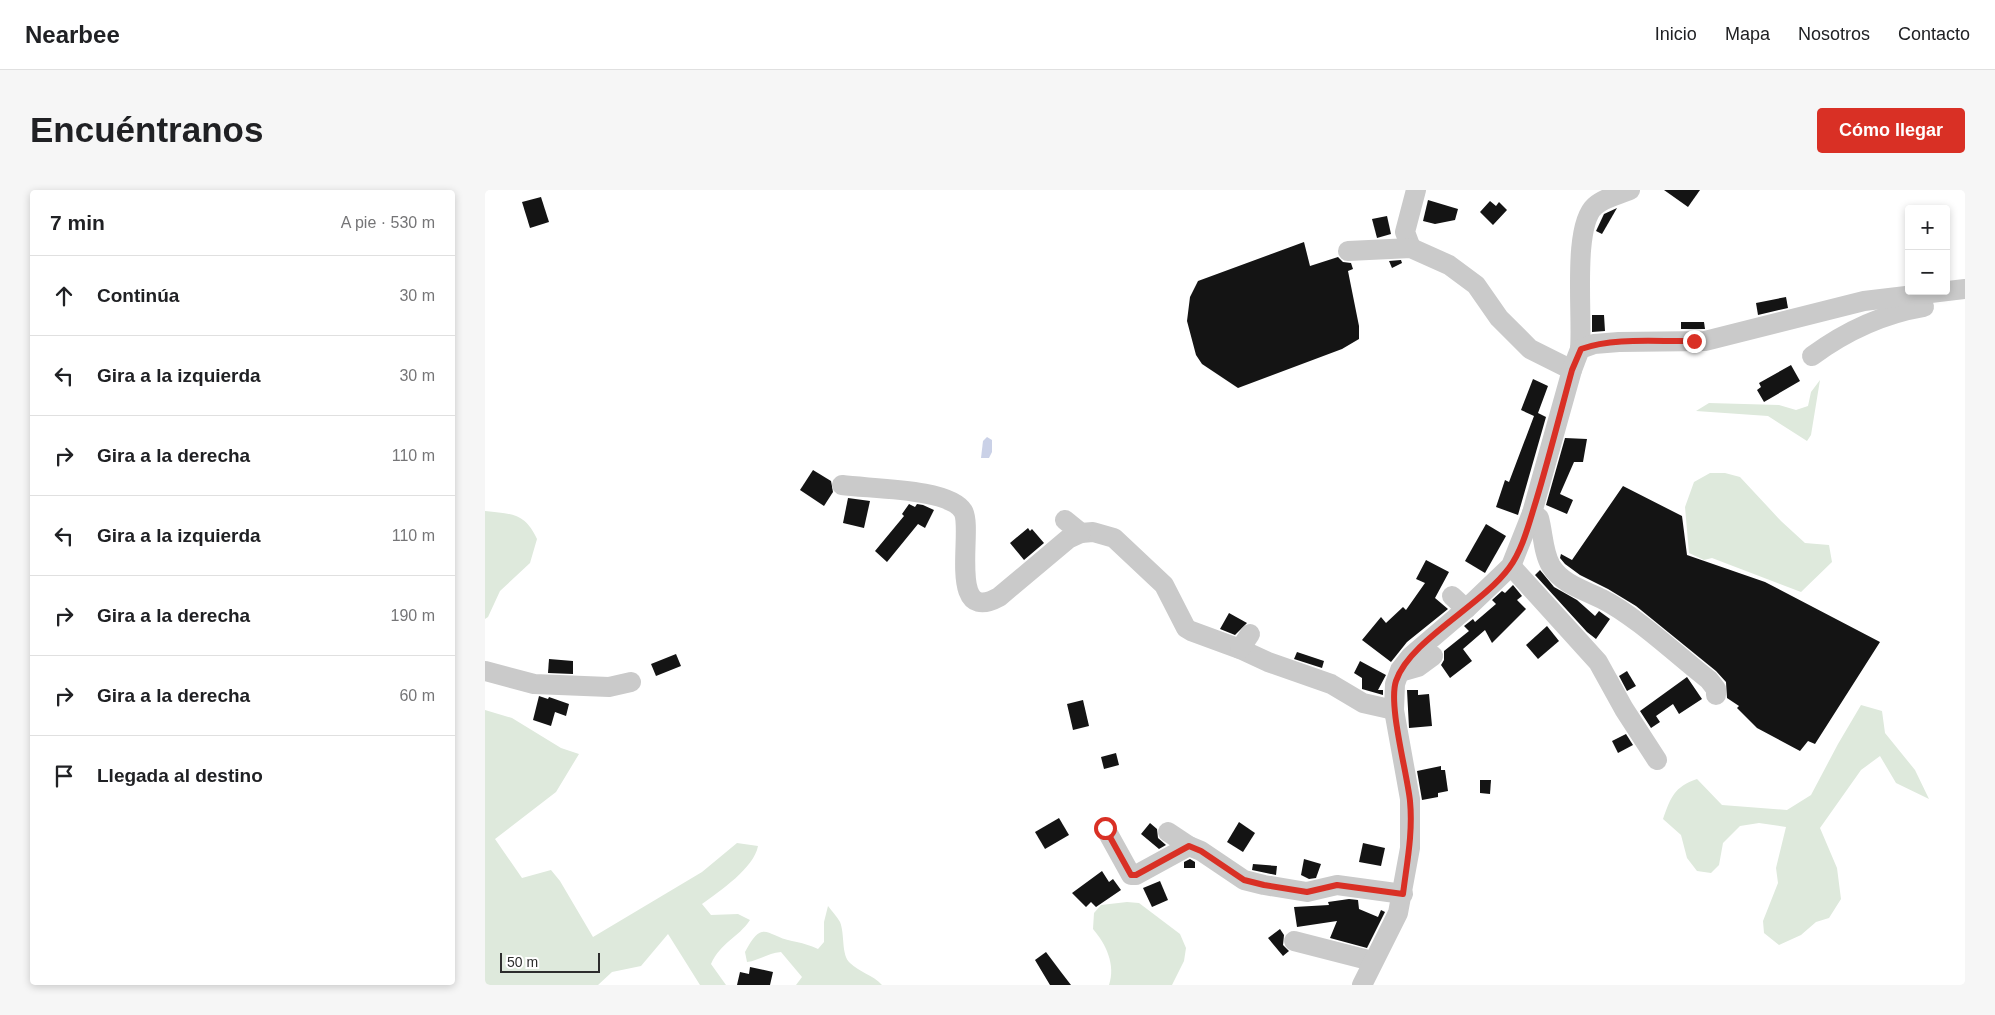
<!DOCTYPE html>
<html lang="es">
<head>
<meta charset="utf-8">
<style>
	:root { --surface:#fff; --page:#f6f6f6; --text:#202124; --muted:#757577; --line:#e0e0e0; --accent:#d93025 }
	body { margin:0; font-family:Arial,sans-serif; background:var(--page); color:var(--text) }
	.controls { position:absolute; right:15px; top:15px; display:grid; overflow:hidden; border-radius:5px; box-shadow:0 2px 8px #0003 }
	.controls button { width:45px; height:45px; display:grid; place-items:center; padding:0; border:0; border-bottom:1px solid var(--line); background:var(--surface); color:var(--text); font:25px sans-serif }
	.scale { position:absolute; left:15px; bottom:12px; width:100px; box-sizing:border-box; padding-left:5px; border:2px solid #2d2d2d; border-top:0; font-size:14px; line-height:18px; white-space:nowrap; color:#2d2d2d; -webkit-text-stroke:4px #fff; paint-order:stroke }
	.stop { position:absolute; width:15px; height:15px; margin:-11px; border:4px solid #d93025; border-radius:50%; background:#fff }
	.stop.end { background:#d93025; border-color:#fff; box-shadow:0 1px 5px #0008 }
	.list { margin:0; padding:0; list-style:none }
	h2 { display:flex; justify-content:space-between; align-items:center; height:65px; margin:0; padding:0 20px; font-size:21px }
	h2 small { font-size:16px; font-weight:400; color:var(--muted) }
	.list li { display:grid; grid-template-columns:32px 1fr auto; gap:15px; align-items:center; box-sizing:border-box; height:80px; padding:0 20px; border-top:1px solid var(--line) }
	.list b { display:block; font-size:19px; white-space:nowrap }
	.list em { font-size:16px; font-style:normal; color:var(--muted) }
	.icon { flex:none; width:28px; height:28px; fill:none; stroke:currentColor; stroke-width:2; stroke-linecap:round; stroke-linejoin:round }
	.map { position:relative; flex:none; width:1480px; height:795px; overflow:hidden; border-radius:5px }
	header { display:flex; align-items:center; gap:30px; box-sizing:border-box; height:70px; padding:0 25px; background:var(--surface); border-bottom:1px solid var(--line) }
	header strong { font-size:24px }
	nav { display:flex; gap:28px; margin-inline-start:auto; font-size:18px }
	.intro { display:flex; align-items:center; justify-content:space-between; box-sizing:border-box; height:120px; padding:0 30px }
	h1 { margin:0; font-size:35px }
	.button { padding:12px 22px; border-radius:5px; background:var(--accent); color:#fff; font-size:18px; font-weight:700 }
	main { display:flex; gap:30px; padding:0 30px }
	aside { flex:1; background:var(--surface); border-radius:5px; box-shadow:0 2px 8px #0003 }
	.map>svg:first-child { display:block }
	.green { fill:#dee9dc }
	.water { fill:#cad1e7 }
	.building { fill:#141414 }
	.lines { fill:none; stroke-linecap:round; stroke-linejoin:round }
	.minor { stroke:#cacaca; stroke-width:20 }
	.route { stroke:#d93025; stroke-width:6 }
</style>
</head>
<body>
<header>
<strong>Nearbee</strong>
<nav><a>Inicio</a><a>Mapa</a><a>Nosotros</a><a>Contacto</a></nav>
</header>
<div class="intro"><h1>Encuéntranos</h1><a class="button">Cómo llegar</a></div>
<main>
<aside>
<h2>7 min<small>A pie · 530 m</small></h2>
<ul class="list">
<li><svg class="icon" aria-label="ahead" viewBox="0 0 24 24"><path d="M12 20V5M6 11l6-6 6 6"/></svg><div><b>Continúa</b></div><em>30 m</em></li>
<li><svg class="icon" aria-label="left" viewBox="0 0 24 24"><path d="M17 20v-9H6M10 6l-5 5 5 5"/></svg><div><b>Gira a la izquierda</b></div><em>30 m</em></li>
<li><svg class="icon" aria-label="right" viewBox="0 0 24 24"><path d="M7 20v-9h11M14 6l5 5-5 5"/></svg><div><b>Gira a la derecha</b></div><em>110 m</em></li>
<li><svg class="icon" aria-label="left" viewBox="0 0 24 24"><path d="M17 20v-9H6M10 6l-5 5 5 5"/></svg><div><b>Gira a la izquierda</b></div><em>110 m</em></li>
<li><svg class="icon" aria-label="right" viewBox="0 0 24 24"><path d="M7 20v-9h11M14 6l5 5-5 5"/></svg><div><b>Gira a la derecha</b></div><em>190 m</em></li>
<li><svg class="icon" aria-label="right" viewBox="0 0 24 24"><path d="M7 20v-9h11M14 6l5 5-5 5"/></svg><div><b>Gira a la derecha</b></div><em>60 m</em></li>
<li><svg class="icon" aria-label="arrive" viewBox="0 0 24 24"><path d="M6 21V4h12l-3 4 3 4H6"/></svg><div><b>Llegada al destino</b></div></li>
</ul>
</aside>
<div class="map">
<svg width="1480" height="795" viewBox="0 0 1480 795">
	<rect width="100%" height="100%" fill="#fff"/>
	<g class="green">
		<path d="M1335 190 1326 245 1322 251 1283 226 1211 221 1224 213 1294 215 1311 220 1323 216 1326 202Z"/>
		<path d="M1225 283H1240L1255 287 1296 331 1320 353 1344 355 1347 372 1316 402 1227 368 1219 370 1204 363 1200 317 1209 292Z"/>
		<path d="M0 321C27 324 40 323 52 349L45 373 15 401 3 427 0 429Z"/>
		<path d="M1376 515 1397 521 1400 543 1430 580 1444 609 1411 593 1395 566 1376 580 1335 638 1352 678 1356 709 1344 728 1331 732 1316 745 1294 755 1279 743 1278 731 1293 693 1291 678 1301 637 1274 633 1255 636 1238 653 1234 675 1226 683 1212 681 1202 668 1196 645 1178 629C1186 607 1189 597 1212 589L1237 615 1302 620 1326 605 1353 554Z"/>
		<path d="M0 520 27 528 76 558 94 564 71 602 10 649 37 688 66 680 75 691 108 747 217 682 252 653 273 656C269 678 235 701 217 714L226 725 253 724 265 730C253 748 236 752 226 774L241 795H215L183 744 156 776 127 782 113 795H0Z"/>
		<path d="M642 712 654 713 695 744 701 758 699 771 687 795H624C631 775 621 754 608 739L609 723 616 715Z"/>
		<path d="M343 716C347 721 352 727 355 732 360 744 356 765 365 773 374 782 388 785 397 795H311L317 787 296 762C283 763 275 770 262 772L260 762C278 728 281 746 307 751 317 753 324 755 333 759L339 752V732Z"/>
	</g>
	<path class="water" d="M502 247 507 250V262L504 268H496L498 251Z"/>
	<g class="building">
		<path d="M1179 0H1215L1203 17Z"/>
		<path d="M56 7 64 32 45 38 37 12Z"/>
		<path d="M943 10 973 19 970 30 950 34 938 31Z"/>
		<path d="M1005 11 1011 16 1014 12 1022 20 1008 35 995 22Z"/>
		<path d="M1132 18 1117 44 1111 41 1119 24Z"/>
		<path d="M902 26 906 44 892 48 887 29Z"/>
		<path d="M819 52 825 76 853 67 858 72 866 73 868 79 863 81 874 136V149L857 159 753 198 717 174 711 165 702 131 705 107 713 91Z"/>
		<path d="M916 70 917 73 907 78 904 71Z"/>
		<path d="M1301 107 1303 118 1273 125 1271 113Z"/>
		<path d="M1107 125H1119L1120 141 1107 142Z"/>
		<path d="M1196 132H1219L1220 139H1196Z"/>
		<path d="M1306 175 1315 191 1279 212 1272 200 1276 197 1274 193Z"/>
		<path d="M1048 189 1063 196 1053 223 1061 227 1033 325 1011 317 1020 290 1024 292 1049 226 1036 220Z"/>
		<path d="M1080 248 1102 249 1098 272H1089L1075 304 1088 310 1082 324 1061 315Z"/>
		<path d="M328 280 346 291 348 302 339 316 315 300Z"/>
		<path d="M1138 296 1197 326 1202 365 1280 392 1395 452 1330 554 1323 551 1315 561 1272 538 1252 518 1254 516 1242 508 1241 492 1231 481 1151 416 1123 399 1095 385 1080 374 1075 368 1076 364 1087 370Z"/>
		<path d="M363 308 385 311 379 338 358 333Z"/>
		<path d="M424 314 430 317 432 314 438 315 449 320 440 338 433 334 402 372 390 361 419 326 417 324Z"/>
		<path d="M1001 334 1021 346 1000 383 980 371Z"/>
		<path d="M543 338 545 341 547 339 559 353 539 370 525 353Z"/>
		<path d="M941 370 964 382 950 408 963 419 922 452 906 472 877 450 896 427 901 433 918 417 921 420 940 393 931 389Z"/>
		<path d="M1055 380 1069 397 1092 410 1110 426 1114 421 1125 429 1111 449 1102 442 1050 385Z"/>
		<path d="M1028 395 1037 406 1032 410 1041 419 1007 453 1000 440 978 459 987 471 965 488 956 475 959 470V461L984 441 979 436 988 429 990 432 1011 414 1007 410 1017 401 1020 403Z"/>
		<path d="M744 423 762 433 750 445 735 439Z"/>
		<path d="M1062 436 1074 451 1053 469 1041 455Z"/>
		<path d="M812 462 839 471 837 478 809 469Z"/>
		<path d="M191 464 196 476 171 486 166 474Z"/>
		<path d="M64 469 88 471V484L63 483Z"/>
		<path d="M875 471 901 485 893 500H898V505L877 499V488L869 483Z"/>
		<path d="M1142 481 1151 496 1142 501 1134 486Z"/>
		<path d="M1202 487 1217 509 1194 524 1188 514 1171 526 1175 532 1166 538 1155 521Z"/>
		<path d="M922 500H933V505L944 504 947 536 924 538Z"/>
		<path d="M54 506 63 509 64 507 84 514 81 526 70 522 66 536 48 530Z"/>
		<path d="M598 510 604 536 588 540 582 514Z"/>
		<path d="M1141 544 1148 555 1133 563 1127 551Z"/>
		<path d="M631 563 634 575 619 579 616 567Z"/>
		<path d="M956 576V580H960L963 601 953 603V607L937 610 932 581Z"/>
		<path d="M995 590H1006L1005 604 995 603Z"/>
		<path d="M574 628 584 645 560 659 550 642Z"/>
		<path d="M754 632 770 643 758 662 742 652Z"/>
		<path d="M665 633 672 639 673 648 681 655 674 659 656 644Z"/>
		<path d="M878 653 900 658 896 676 874 672Z"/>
		<path d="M705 669 710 672V678H699V672Z"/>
		<path d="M819 669 836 674 831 688 824 689 816 685Z"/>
		<path d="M768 674 792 676 791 685 767 680Z"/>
		<path d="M617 681 624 692 628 689 636 700 611 717 606 712 601 717 587 703Z"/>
		<path d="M675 691 683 710 667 717 658 698Z"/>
		<path d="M864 709 873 710 874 719 893 727 896 720 900 722 882 758 845 748 852 731 812 737 809 717 844 715 843 712Z"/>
		<path d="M795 739 799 745 798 755 804 761 798 766 783 748Z"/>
		<path d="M561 762 576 782 586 795H565L550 770Z"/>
		<path d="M265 777 288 782 285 795H252L255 782 264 784Z"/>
	</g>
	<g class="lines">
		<g class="minor">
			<path d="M926 58 920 42 931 0"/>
			<path d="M863 61 926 58 964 75 991 95 1014 128 1045 159 1087 180"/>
			<path d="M1095 159C1098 127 1087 36 1110 16 1120 7 1134 5 1145 0"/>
			<path d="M1327 166C1361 141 1397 124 1439 117"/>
			<path d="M357 295C384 299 464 298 478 321 489 339 461 436 514 407L583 349 596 343 608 342 629 348 679 395 701 438 706 441 755 459 783 472 846 494 878 513 909 520"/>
			<path d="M1047 323 1054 328C1058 342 1058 363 1066 376 1077 394 1099 400 1117 409 1151 426 1193 466 1224 490L1231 499V505"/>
			<path d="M580 330 596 343"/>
			<path d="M1026 376 1113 472 1139 519 1172 570"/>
			<path d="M967 406 981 419"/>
			<path d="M755 459 765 444"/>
			<path d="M0 481 49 494 124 497 146 492"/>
			<path d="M919 481 933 477 948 466"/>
			<path d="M620 638 646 685H651L704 656 716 661 759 690 779 695 822 702 852 695 918 704"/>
			<path d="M683 642 704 656"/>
			<path d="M809 751 887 771"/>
			<path d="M877 795 913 723 925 658V609L909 520 910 494 915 480 926 466 981 419 1026 376 1047 323 1087 180 1095 159 1109 154 1134 152 1220 151 1379 111 1480 99"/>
		</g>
	</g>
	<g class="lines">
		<path class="route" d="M620 638 646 685H651L704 656 716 661 759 690 779 695 822 702 852 695 918 704C922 672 928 643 925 611 922 582 903 515 911 491 924 451 997 415 1024 378 1038 359 1044 333 1051 311 1064 268 1075 224 1087 180L1096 159C1130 147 1172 152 1209 151"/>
	</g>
</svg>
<div class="controls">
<button>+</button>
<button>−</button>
</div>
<div class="scale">50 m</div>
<div class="stop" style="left:620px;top:638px"></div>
<div class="stop end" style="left:1209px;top:151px"></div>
</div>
</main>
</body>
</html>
